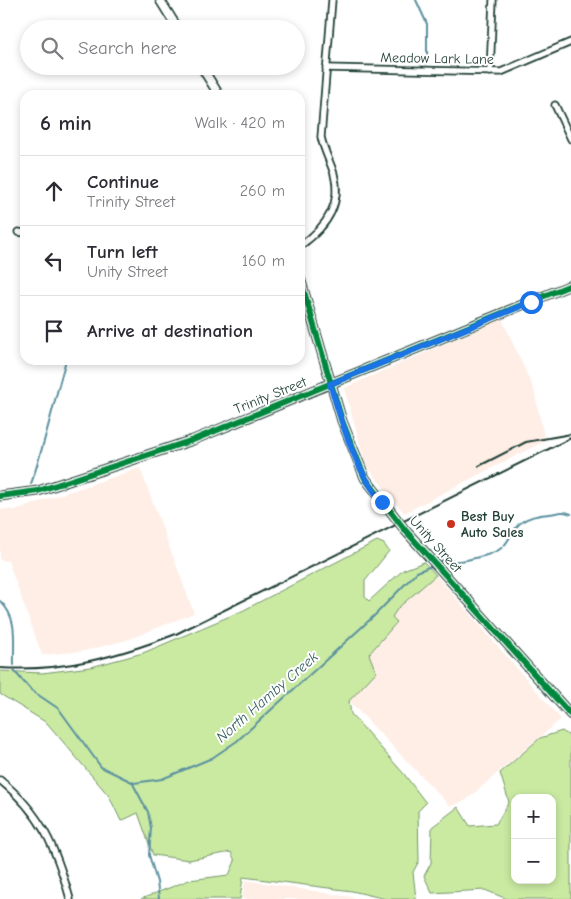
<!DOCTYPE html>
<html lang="en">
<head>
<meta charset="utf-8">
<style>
	:root { --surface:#fff; --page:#f7f7f7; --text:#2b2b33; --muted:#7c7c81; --line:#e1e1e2 }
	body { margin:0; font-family:"Comic Neue",sans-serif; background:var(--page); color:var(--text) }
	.controls { position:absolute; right:15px; bottom:15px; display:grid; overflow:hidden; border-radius:10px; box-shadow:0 2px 8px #0003 }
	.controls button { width:45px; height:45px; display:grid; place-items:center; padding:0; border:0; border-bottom:1px solid var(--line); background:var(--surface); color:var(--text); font:25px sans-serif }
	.stop { position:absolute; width:15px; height:15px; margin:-11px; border:4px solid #1a73e8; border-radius:50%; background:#fff }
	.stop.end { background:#1a73e8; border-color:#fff; box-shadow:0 1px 5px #0008 }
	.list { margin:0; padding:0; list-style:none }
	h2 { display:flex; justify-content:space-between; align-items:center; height:65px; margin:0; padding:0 20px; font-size:21px }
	h2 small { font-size:16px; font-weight:400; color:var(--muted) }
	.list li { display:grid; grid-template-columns:32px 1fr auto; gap:15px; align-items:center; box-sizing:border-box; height:70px; padding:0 20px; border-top:1px solid var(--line) }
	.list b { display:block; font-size:19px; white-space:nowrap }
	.list p { margin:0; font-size:16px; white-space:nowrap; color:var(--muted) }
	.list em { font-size:16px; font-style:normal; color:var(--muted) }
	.icon { flex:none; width:28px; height:28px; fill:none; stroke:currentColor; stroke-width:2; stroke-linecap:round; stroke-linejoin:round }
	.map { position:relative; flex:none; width:571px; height:899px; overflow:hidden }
	.search { position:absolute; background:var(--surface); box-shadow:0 2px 8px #0003; left:20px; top:20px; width:285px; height:55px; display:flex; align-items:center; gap:12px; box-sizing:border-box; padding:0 18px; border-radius:28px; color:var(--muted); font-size:19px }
	.panel { position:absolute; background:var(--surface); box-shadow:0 2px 8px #0003; left:20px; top:90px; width:285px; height:275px; border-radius:15px }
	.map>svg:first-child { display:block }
	.built { fill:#feeee6 }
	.green { fill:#caeaa2; stroke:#74946b; fill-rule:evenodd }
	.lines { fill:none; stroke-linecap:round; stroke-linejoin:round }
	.stream { stroke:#5c919f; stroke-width:2 }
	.street-casing { stroke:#1f3d34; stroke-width:9 }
	.secondary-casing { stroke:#1f3d34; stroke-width:11 }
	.street { stroke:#fff; stroke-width:5.5 }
	.secondary { stroke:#fff; stroke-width:8 }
	.rail { stroke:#1f3d34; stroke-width:2 }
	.cycleway-casing { stroke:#fff; stroke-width:9 }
	.cycleway { stroke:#00873e; stroke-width:6 }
	.route { stroke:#1a73e8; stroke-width:6 }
	.poi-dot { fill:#c8321e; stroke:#fff; stroke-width:2 }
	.labels { text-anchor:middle; stroke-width:4; stroke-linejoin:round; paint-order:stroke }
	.street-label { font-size:14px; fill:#1f3d34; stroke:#fff }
	.poi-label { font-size:14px; font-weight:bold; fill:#1f3d34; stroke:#fff; text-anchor:start }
	.water-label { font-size:15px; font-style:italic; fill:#386060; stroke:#fff }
</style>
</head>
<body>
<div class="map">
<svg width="571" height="899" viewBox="0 0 571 899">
	<rect width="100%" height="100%" fill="#fff"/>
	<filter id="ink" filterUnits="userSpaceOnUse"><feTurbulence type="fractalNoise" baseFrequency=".02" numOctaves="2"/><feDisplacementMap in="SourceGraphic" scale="10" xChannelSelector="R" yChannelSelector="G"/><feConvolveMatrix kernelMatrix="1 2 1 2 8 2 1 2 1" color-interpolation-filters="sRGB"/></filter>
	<g filter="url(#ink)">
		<g class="built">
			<path d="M502 319 534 390 545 441 404 513 366 465 344 388Z"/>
			<path d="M140 468 194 613 127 640 84 651 42 655 8 561 0 560V509L15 510Z"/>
			<path d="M436 575 561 719 465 801 450 806 349 701 376 672 369 654 397 623 392 617 398 608Z"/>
			<path d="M245 880 363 899H242Z"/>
		</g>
		<g class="green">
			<path d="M377 541 384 544 389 551 365 581V597L369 601 403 570 424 562 436 575 398 608 392 617 397 622 369 654 376 672 349 701 351 714 404 774 426 803 418 811 419 861 413 872 416 899H386L352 891 243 877 240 899H141L189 880 229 875 235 861 231 852 189 860 153 855 138 813 121 821 109 796 47 723 0 694V671L42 673 91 667 143 653 242 611Z"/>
			<path d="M562 731 571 737V899H507L485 890 432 893 424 876 431 863 432 827 458 807 470 826 496 824 509 802 500 773 540 738ZM515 798H552V880H515Z"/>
		</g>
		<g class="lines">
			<g class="stream">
				<path d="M416 0 427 24V64"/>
				<path d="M31 484C45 443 54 401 66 360"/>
				<path d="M440 561C446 558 448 560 454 561 461 562 485 556 492 553 518 545 503 517 549 514 558 513 562 510 571 514"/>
				<path d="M0 601C19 619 13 641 14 665"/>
				<path d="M15 672 31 690 59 709 101 767 134 783 162 779 212 758 237 741 374 616 417 572 431 566"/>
				<path d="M133 784 148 812 151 828 149 855 157 882 159 899"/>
			</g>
			<defs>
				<g id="street">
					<path d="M326 68 501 72 571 42"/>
					<path d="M490 72 493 0"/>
					<path d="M555 105 571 139"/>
					<path d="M18 232 25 233"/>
					<path d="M300 246C324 229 343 206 334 174 330 161 324 151 321 137L332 0"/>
					<path d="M0 780C42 814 56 848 70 899"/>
				</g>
				<g id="secondary">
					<path d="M160 0 178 29"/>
					<path d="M201 66 219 95"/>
					<path d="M300 278 342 421 365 478 405 530 571 715"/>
					<path d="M0 496 38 491 193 440 571 285"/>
				</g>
			</defs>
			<use href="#street" class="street-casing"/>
			<use href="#secondary" class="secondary-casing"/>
			<use href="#street" class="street"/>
			<use href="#secondary" class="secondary"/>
			<g class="rail">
				<path d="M479 466 526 442 571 434"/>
				<path d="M0 668C63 672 119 656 176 634L571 438"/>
			</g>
			<defs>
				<g id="cycleway">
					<path d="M300 278 342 421 365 478 405 530 571 715"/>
					<path d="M0 496 38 491 193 440 571 285"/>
				</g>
			</defs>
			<use href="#cycleway" class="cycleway-casing"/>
			<use href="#cycleway" class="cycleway"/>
		</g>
	</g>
	<g class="lines" filter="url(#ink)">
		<path class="route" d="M382 502C354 468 343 425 330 384L531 302"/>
	</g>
	<circle class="poi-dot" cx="451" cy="524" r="5"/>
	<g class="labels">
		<g class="street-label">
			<text transform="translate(437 58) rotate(1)" y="5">Meadow Lark Lane</text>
			<text transform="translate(270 395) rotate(-22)" y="5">Trinity Street</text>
			<text transform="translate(436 544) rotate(48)" y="5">Unity Street</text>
		</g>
		<g class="poi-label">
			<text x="461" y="521">Best Buy<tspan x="461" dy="16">Auto Sales</tspan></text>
		</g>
		<g class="water-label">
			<text transform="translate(267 697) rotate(-41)" y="5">North Hamby Creek</text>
		</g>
	</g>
</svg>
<div class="controls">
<button>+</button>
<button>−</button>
</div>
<div class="stop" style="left:531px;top:302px"></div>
<div class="stop end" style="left:382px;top:502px"></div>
<div class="search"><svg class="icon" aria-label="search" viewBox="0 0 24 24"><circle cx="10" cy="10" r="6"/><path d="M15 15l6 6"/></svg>Search here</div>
<section class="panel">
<h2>6 min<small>Walk · 420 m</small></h2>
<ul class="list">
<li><svg class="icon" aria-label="ahead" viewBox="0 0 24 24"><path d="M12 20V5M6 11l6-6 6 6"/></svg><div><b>Continue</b><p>Trinity Street</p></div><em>260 m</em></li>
<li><svg class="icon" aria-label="left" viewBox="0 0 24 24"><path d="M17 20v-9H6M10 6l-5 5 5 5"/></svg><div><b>Turn left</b><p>Unity Street</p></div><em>160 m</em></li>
<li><svg class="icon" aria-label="arrive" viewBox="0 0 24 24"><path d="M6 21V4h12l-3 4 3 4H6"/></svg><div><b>Arrive at destination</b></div></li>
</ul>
</section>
</div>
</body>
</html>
